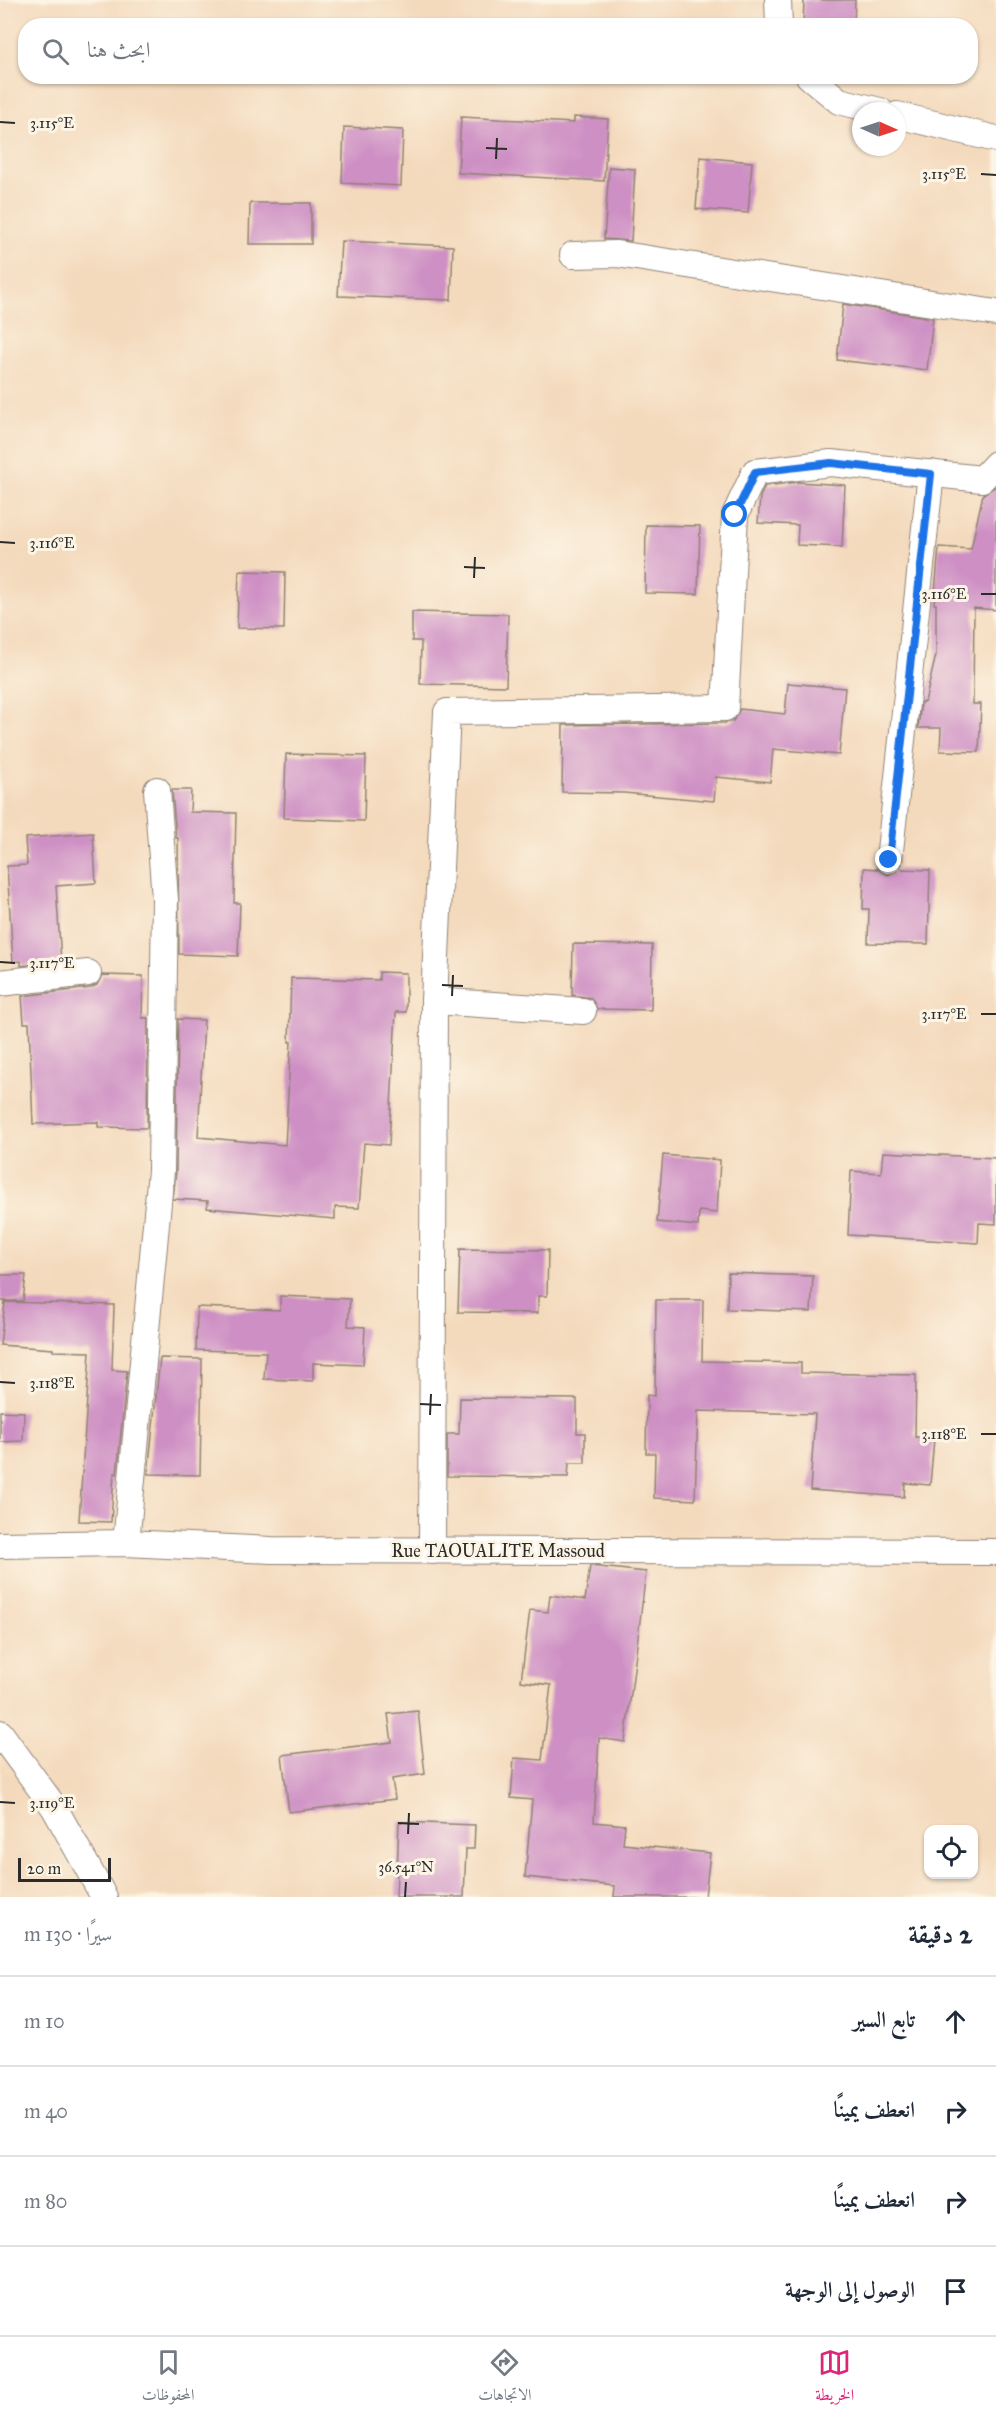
<!DOCTYPE html>
<html lang="ar">
<head>
<meta charset="utf-8">
<style>
	:root { --surface:#fff; --page:#f2f2f3; --text:#1f2937; --muted:#747a83; --line:#e0e1e3; --accent:#db2777 }
	body { margin:0; font-family:"IM FELL Great Primer",Amiri,serif; background:var(--page); color:var(--text); direction:rtl }
	.controls { position:absolute; right:18px; bottom:18px; display:grid; overflow:hidden; border-radius:12px; box-shadow:0 2px 4px #0004 }
	.controls button { width:54px; height:54px; display:grid; place-items:center; padding:0; border:0; border-bottom:2px solid var(--line); background:var(--surface); color:var(--text); font:30px sans-serif }
	.compass { position:absolute; left:852px; top:102px; width:54px; height:54px; border-radius:50%; background:var(--surface); box-shadow:0 2px 4px #0004; rotate:93deg }
	.scale { position:absolute; left:18px; bottom:15px; width:93px; box-sizing:border-box; padding-left:6px; border:3px solid #2b2b2b; border-top:0; font-size:16px; line-height:21px; white-space:nowrap; color:#2b2b2b; -webkit-text-stroke:4px #fcf5e5; paint-order:stroke }
	.stop { position:absolute; width:18px; height:18px; margin:-14px; border:4px solid #1a73e8; border-radius:50%; background:#fff }
	.stop.end { background:#1a73e8; border-color:#fff; box-shadow:0 2px 6px #0008 }
	.list { margin:0; padding:0; list-style:none }
	h2 { display:flex; justify-content:space-between; align-items:center; height:78px; margin:0; padding:0 24px; font-size:26px }
	h2 small { font-size:20px; font-weight:400; color:var(--muted) }
	.list li { display:grid; grid-template-columns:39px 1fr auto; gap:18px; align-items:center; box-sizing:border-box; height:90px; padding:0 24px; border-top:2px solid var(--line) }
	.list b { display:block; font-size:22px; white-space:nowrap }
	.list em { font-size:20px; font-style:normal; color:var(--muted) }
	.icon { flex:none; width:33px; height:33px; fill:none; stroke:currentColor; stroke-width:2; stroke-linecap:round; stroke-linejoin:round }
	.map { position:relative; flex:none; width:996px; height:1897px; overflow:hidden; direction:ltr }
	.search { position:absolute; background:var(--surface); box-shadow:0 2px 4px #0004; left:18px; right:18px; top:18px; height:66px; display:flex; align-items:center; gap:15px; box-sizing:border-box; padding:0 21px; border-radius:24px; color:var(--muted); font-size:22px }
	.sheet { height:438px; background:var(--surface) }
	nav { display:flex; justify-content:space-around; align-items:center; box-sizing:border-box; height:84px; border-top:2px solid var(--line); background:var(--surface); font-size:16px; color:var(--muted) }
	nav a { display:grid; justify-items:center; gap:3px }
	nav .on { color:var(--accent) }
	.map>svg:first-child { display:block }
	.building { fill:#ce8fc4 }
	.lines { fill:none; stroke-linecap:round; stroke-linejoin:round }
	.minor-casing { stroke:#908274; stroke-width:28 }
	.minor { stroke:#fff; stroke-width:26 }
	.route { stroke:#1a73e8; stroke-width:8 }
	.ticks { fill:none; stroke:#2b2b2b; stroke-width:2 }
	.labels { text-anchor:middle; stroke-width:6; stroke-linejoin:round; paint-order:stroke }
	.street-label { font-size:18px; fill:#2b2b2b; stroke:#fcf5e5 }
	.ticks-label { font-size:15px; text-anchor:middle; fill:#2b2b2b; stroke:#fcf5e5; stroke-width:6; stroke-linejoin:round; paint-order:stroke }
</style>
</head>
<body>
<div class="map">
<svg width="996" height="1897" viewBox="0 0 996 1897">
	<rect width="100%" height="100%" fill="#fcf5e5"/>
	<filter id="ink" filterUnits="userSpaceOnUse"><feTurbulence type="fractalNoise" baseFrequency=".0167" numOctaves="2"/><feDisplacementMap in="SourceGraphic" scale="12" xChannelSelector="R" yChannelSelector="G"/><feConvolveMatrix kernelMatrix="1 2 1 2 8 2 1 2 1" color-interpolation-filters="sRGB"/></filter>
	<filter id="wash" filterUnits="userSpaceOnUse"><feTurbulence type="fractalNoise" baseFrequency=".008" numOctaves="4" result="noise"/><feDisplacementMap in="SourceGraphic" scale="24" xChannelSelector="R" yChannelSelector="G"/><feGaussianBlur stdDeviation="1.35" result="paint"/><feColorMatrix in="noise" values="0 0 0 0 0 0 0 0 0 0 0 0 0 0 0 0 0 1.4 0 .05"/><feComposite in="paint" operator="in"/></filter>
	<g filter="url(#wash)">
		<rect width="100%" height="100%" fill="#f4dabd"/>
		<g id="blocks">
			<g class="building">
				<path d="M804 0H855L854 26H803Z"/>
				<path d="M461 117 574 123V117L608 119 604 181 458 173Z"/>
				<path d="M344 127 403 130 401 186 342 183Z"/>
				<path d="M700 157 752 162 748 213 696 209Z"/>
				<path d="M609 167 635 169 631 241 604 239Z"/>
				<path d="M250 203H311V244H249Z"/>
				<path d="M341 241 453 246 451 300 338 296Z"/>
				<path d="M843 304 933 318 927 370 837 360Z"/>
				<path d="M798 482 845 485 842 547 797 545 798 525 758 523 760 497 765 486Z"/>
				<path d="M996 486V610L974 608 973 704H981L979 752 940 751 941 728H918L921 702H925L936 655V604H934L939 547 971 549 983 494Z"/>
				<path d="M646 525 700 526 698 594 645 593Z"/>
				<path d="M239 571 285 572 284 629 237 628Z"/>
				<path d="M412 612 508 614 506 686 420 684 421 641H412Z"/>
				<path d="M788 683 845 688 839 755 773 749 770 782 716 777 714 801 624 793 562 792 563 725 725 723 733 721 740 709 785 714Z"/>
				<path d="M286 754 366 756 364 821 284 818Z"/>
				<path d="M172 790H191L190 812 236 813 234 903H240L238 956 179 954 178 838H176Z"/>
				<path d="M93 833 96 883 56 886 61 961 21 966V961L13 962 7 866 27 865 25 838Z"/>
				<path d="M864 868 877 869 888 875 900 869 930 870 928 944 868 943 869 909H863Z"/>
				<path d="M573 944 652 945 651 1010 597 1009 591 998 572 995Z"/>
				<path d="M379 972 406 973V1012H396L389 1145 364 1143 359 1208 335 1207V1219L207 1208 208 1201 173 1199 176 1171 178 1019 204 1020 198 1137 285 1145 291 1042H289L291 978 379 980Z"/>
				<path d="M102 975 143 976 142 1018H148L147 1128 98 1127V1122L33 1124 29 1023H24L22 996 90 988 97 985Z"/>
				<path d="M883 1152 996 1158V1224L979 1223 978 1243 848 1235 851 1171 881 1173Z"/>
				<path d="M663 1155 720 1160 717 1213 699 1211 698 1226 657 1222Z"/>
				<path d="M460 1249 548 1250 547 1296H538V1313L458 1312Z"/>
				<path d="M728 1273 813 1276 811 1312 727 1309Z"/>
				<path d="M0 1275H26L23 1301H0Z"/>
				<path d="M280 1296 350 1299 348 1326 365 1327 363 1365 313 1363V1381L264 1379 266 1352 196 1350 197 1307 280 1310Z"/>
				<path d="M656 1300H703L702 1361 801 1363V1373L916 1375 915 1437 934 1439 930 1485 905 1483 904 1497 810 1490 815 1414 698 1411 695 1500 654 1498 655 1453H646L647 1395 655 1396Z"/>
				<path d="M5 1302 114 1305 112 1370 127 1371 117 1474 114 1473 111 1522 79 1521 90 1352 53 1351V1349L0 1345Z"/>
				<path d="M160 1358 202 1359 200 1475 148 1474Z"/>
				<path d="M460 1398 577 1399V1433H585V1463H569L568 1477 447 1476V1434H459Z"/>
				<path d="M0 1411 24 1412 23 1441 0 1442Z"/>
				<path d="M590 1566 646 1572 625 1742 599 1738 594 1822 625 1825 623 1844 710 1853 705 1897H614L615 1886 525 1877 532 1800 511 1798 514 1758 542 1760 551 1685 521 1681 530 1610 548 1612 550 1595 585 1600Z"/>
				<path d="M418 1711 425 1774 392 1779 395 1799 289 1812 282 1755 392 1742 388 1714Z"/>
				<path d="M399 1822 475 1825 474 1849H466L464 1897H396Z"/>
			</g>
		</g>
	</g>
	<g filter="url(#ink)">
		<use href="#blocks" fill-opacity="0" stroke="#908274" stroke-width="1.5"/>
		<g class="lines">
			<defs>
				<g id="minor">
					<path d="M778 0 779 26"/>
					<path d="M809 76 839 101 880 111"/>
					<path d="M897 115 996 139"/>
					<path d="M573 255 617 254 996 313"/>
					<path d="M889 860 931 473"/>
					<path d="M0 983 88 973"/>
					<path d="M434 1001 583 1011"/>
					<path d="M126 1543 161 1171 165 899 157 790"/>
					<path d="M0 1545 126 1543 271 1550 996 1552"/>
					<path d="M432 1551 434 1001 447 712 725 708 735 515 755 472 831 463 982 479 996 464"/>
					<path d="M0 1733 54 1807 104 1897"/>
				</g>
			</defs>
			<use href="#minor" class="minor-casing"/>
			<use href="#minor" class="minor"/>
		</g>
	</g>
	<g class="lines" filter="url(#ink)">
		<path class="route" d="M735 515 755 472 831 463 931 474 889 860"/>
	</g>
	<path class="ticks" d="M0 122 15 123M486 148 507 149M496 159 497 138M981 174 996 175M0 542 15 543M464 567 485 568M474 578 475 557M981 594H996M0 962 15 963M442 985 463 986M452 996 453 975M981 1014H996M0 1382 15 1383M420 1404 441 1405M430 1415 431 1394M981 1434H996M0 1802 15 1803M398 1823 419 1824M408 1834 409 1813M405 1897 406 1882"/>
	<g class="labels">
		<g class="street-label">
			<text x="498" y="1557">Rue TAOUALITE Massoud</text>
		</g>
	</g>
	<g class="ticks-label">
		<text x="52" y="128">3.115°E</text>
		<text x="944" y="179">3.115°E</text>
		<text x="52" y="548">3.116°E</text>
		<text x="944" y="599">3.116°E</text>
		<text x="52" y="968">3.117°E</text>
		<text x="944" y="1019">3.117°E</text>
		<text x="52" y="1388">3.118°E</text>
		<text x="944" y="1439">3.118°E</text>
		<text x="52" y="1808">3.119°E</text>
		<text x="406" y="1872">36.541°N</text>
	</g>
</svg>
<div class="controls">
<button><svg class="icon" aria-label="locate" viewBox="0 0 24 24"><circle cx="12" cy="12" r="6"/><path d="M12 2v4M12 18v4M2 12h4M18 12h4"/></svg></button>
</div>
<svg class="compass" viewBox="-18 -18 36 36"><path d="M0-13l5 13h-10z" fill="#e53935"/><path d="M0 13l5-13h-10z" fill="#747a83"/></svg>
<div class="scale">20 m</div>
<div class="stop" style="left:735px;top:515px"></div>
<div class="stop end" style="left:889px;top:860px"></div>
<div class="search"><svg class="icon" aria-label="search" viewBox="0 0 24 24"><circle cx="10" cy="10" r="6"/><path d="M15 15l6 6"/></svg>ابحث هنا</div>
</div>
<section class="sheet">
<h2>2 دقيقة<small>سيرًا · 130 m</small></h2>
<ul class="list">
<li><svg class="icon" aria-label="ahead" viewBox="0 0 24 24"><path d="M12 20V5M6 11l6-6 6 6"/></svg><div><b>تابع السير</b></div><em>10 m</em></li>
<li><svg class="icon" aria-label="right" viewBox="0 0 24 24"><path d="M7 20v-9h11M14 6l5 5-5 5"/></svg><div><b>انعطف يمينًا</b></div><em>40 m</em></li>
<li><svg class="icon" aria-label="right" viewBox="0 0 24 24"><path d="M7 20v-9h11M14 6l5 5-5 5"/></svg><div><b>انعطف يمينًا</b></div><em>80 m</em></li>
<li><svg class="icon" aria-label="arrive" viewBox="0 0 24 24"><path d="M6 21V4h12l-3 4 3 4H6"/></svg><div><b>الوصول إلى الوجهة</b></div></li>
</ul>
</section>
<nav>
<a class="on"><svg class="icon" aria-label="map" viewBox="0 0 24 24"><path d="M3 6l6-2 6 2 6-2v14l-6 2-6-2-6 2zM9 4v14M15 6v14"/></svg>الخريطة</a>
<a><svg class="icon" aria-label="directions" viewBox="0 0 24 24"><path d="M12 3l9 9-9 9-9-9zM9 14v-3h6M13 9l2 2-2 2"/></svg>الاتجاهات</a>
<a><svg class="icon" aria-label="saved" viewBox="0 0 24 24"><path d="M7 4h10v16l-5-4-5 4z"/></svg>المحفوظات</a>
</nav>
</body>
</html>
